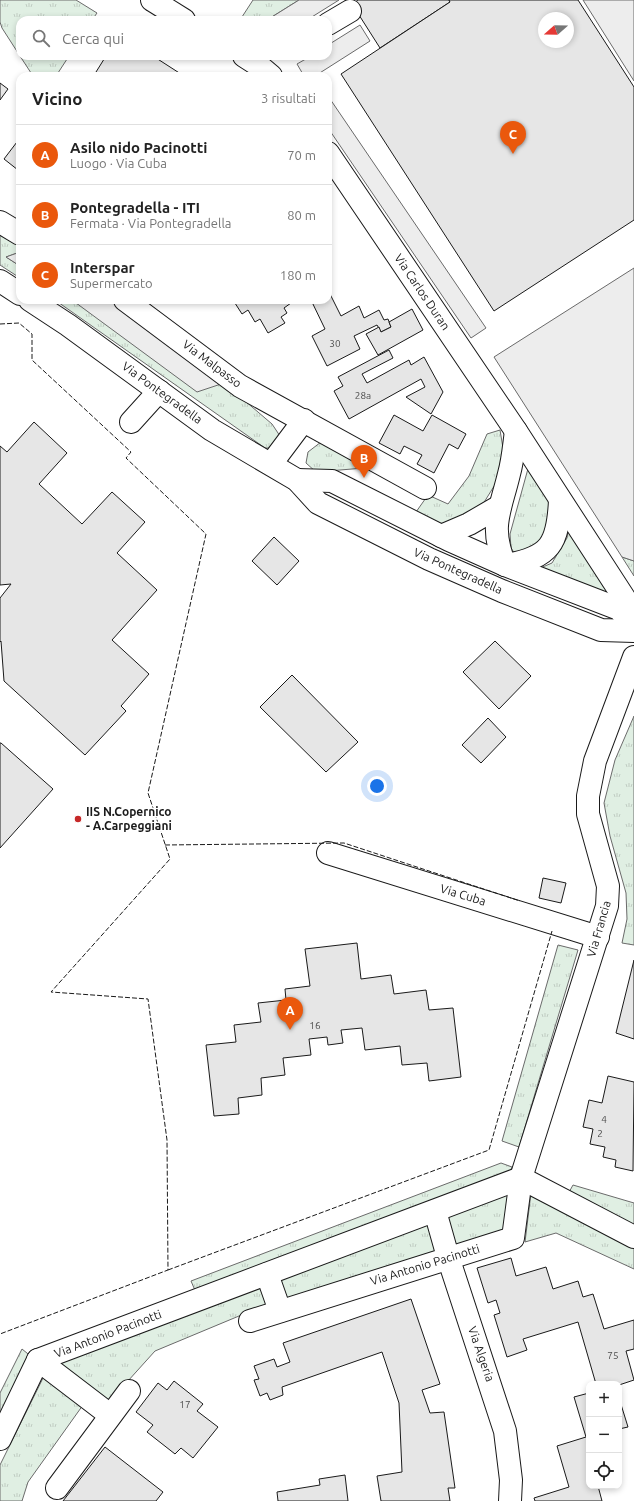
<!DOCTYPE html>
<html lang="it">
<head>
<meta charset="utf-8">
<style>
	:root { --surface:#fff; --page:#f2f2f2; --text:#222; --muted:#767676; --line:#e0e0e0; --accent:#ea580c }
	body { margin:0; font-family:Ubuntu,sans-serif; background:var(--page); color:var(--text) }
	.controls { position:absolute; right:12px; bottom:12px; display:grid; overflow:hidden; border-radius:8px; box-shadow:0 2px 6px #0003 }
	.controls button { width:36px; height:36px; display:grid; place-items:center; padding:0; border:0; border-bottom:1px solid var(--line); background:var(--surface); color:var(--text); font:20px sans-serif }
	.compass { position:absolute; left:538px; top:12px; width:36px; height:36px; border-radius:50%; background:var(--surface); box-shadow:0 2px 6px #0003; rotate:250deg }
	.you { position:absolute; left:377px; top:786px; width:14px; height:14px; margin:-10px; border:3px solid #fff; border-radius:50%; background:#1a73e8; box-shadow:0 0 0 6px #1a73e833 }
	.badge { display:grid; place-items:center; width:26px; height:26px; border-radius:50%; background:var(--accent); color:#fff; font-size:13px; font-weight:700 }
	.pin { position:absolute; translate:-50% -33px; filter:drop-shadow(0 1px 2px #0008) }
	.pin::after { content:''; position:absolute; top:21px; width:14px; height:12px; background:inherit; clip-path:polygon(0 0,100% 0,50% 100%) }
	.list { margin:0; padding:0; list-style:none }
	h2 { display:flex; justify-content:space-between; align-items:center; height:52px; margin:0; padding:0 16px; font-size:17px }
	h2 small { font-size:13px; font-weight:400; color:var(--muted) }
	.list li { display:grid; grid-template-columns:26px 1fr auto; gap:12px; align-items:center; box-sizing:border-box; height:60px; padding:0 16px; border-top:1px solid var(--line) }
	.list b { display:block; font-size:15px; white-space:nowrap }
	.list p { margin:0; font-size:13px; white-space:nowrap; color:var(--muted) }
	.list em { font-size:13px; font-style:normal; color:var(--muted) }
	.icon { flex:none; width:22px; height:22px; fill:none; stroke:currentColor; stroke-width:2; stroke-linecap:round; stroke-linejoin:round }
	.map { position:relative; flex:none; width:634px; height:1501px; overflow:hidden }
	.search { position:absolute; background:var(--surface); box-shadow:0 2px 6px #0003; left:16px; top:16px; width:316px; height:44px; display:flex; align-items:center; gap:10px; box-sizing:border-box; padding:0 14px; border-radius:12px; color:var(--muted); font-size:15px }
	.panel { position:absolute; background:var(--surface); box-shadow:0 2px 6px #0003; left:16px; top:72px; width:316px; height:232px; border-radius:12px }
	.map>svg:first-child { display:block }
	.grass { fill:url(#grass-tufts); stroke:#6a6a6a }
	.parking { fill:#ededed; stroke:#6a6a6a }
	.building { fill:#e6e6e6; stroke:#1a1a1a; fill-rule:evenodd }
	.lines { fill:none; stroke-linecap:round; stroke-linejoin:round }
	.minor-casing { stroke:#1a1a1a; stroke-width:24 }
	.minor { stroke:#fff; stroke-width:22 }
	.fence { stroke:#1a1a1a; stroke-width:1; stroke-dasharray:5 2; stroke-linecap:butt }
	.poi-dot { fill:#c62828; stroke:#fff; stroke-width:1.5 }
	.labels { text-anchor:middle; stroke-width:3; stroke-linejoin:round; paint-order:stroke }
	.number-label { font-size:10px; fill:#4d4d4d }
	.street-label { font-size:12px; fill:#1a1a1a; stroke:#fff }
	.poi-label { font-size:12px; font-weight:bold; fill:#1a1a1a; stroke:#fff; text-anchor:start }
</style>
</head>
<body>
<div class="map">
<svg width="634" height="1501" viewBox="0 0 634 1501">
	<defs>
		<pattern id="grass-tufts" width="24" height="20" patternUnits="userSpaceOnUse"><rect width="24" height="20" fill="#e0efe3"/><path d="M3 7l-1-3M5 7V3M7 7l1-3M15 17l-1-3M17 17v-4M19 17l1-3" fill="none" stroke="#c0ccc2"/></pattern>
	</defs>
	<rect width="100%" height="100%" fill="#fff"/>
	<g class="grass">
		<path d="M0 0H76L97 13 92 20H20V56L2 28 0 22Z"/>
		<path d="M253 0H299L267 20H240Z"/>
		<path d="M20 56H69L56 76H33Z"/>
		<path d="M0 230 20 243V252L6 257 20 266V278L0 265Z"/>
		<path d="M55 300H72L90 312 224 383 272 424 280 436 271 448H265Z"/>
		<path d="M500 430 504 454 496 483 483 504 472 512 441 524 416 512 428 495 448 504 469 476 487 434Z"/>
		<path d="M321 442 364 468 316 472 306 463 308 452Z"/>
		<path d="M529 465 550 499 549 534 519 560 511 548 510 534Z"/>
		<path d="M569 523 611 599 538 569 552 563 567 538Z"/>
		<path d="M622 557 634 561V576Z"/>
		<path d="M634 716V945L622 943 627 919 626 893 610 836 604 803 615 760Z"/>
		<path d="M558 945 578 950 519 1147 502 1141Z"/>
		<path d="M501 1163 512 1167 507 1179 197 1295 191 1281Z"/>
		<path d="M573 1185 634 1203V1229L568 1194Z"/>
		<path d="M509 1192 505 1230 455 1245 447 1215Z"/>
		<path d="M531 1193 634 1248V1269L556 1233 525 1242Z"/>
		<path d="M429 1219 439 1251 239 1316 155 1351 109 1402 51 1361Z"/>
		<path d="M22 1349 33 1358 0 1425V1393Z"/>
		<path d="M43 1378 83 1405 28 1482 22 1501H0V1465Z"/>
	</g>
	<g class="parking">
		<path d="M299 0H339L307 20H267Z"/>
		<path d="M583 0H634V81Z"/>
		<path d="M360 25 370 41 315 76H304L297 64 311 56H328V45Z"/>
		<path d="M328 96 486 328 471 338 328 128Z"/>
		<path d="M20 252V266L6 257Z"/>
		<path d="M634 268V561L622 557 494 357Z"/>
		<path d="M72 300H112L224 383 197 392Z"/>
	</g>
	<g class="building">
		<path d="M358 0H449L450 2 380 48 352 4Z"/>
		<path d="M449 0H578L634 87V220L494 311 341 74 450 2ZM544 18H568V42H544Z"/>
		<path d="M106 56H153L184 76H102L96 72Z"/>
		<path d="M0 83 8 89 0 100Z"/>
		<path d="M20 138V168L18 170 4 159Z"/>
		<path d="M328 290 341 316 359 306 364 318 379 310 384 320 388 319 391 327 381 332 377 325 354 336 360 349 327 366 312 336 325 329 311 300H328Z"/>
		<path d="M233 300H290L291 303 284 308 287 313 281 317 285 323 268 333 260 319 255 322 248 310 242 314Z"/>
		<path d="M412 309 423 330 378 355 366 334 379 327 381 332 391 327 389 322Z"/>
		<path d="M389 350 393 358 362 374 367 383 409 360 411 365 424 357 443 392 431 414 406 397 425 387 421 379 349 419 334 391 343 386 338 377Z"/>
		<path d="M394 415 423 431 432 415 466 434 458 449 449 444 434 473 417 464 422 455 404 446 400 454 379 443Z"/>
		<path d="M34 422 67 453 39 484 82 524 112 492 145 522 117 553 157 590 112 640 149 674 121 706 126 711 85 755 4 681 1 641 0 642V598L11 584 0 585V446L7 452Z"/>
		<path d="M274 537 299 561 277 585 252 561Z"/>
		<path d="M495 641 531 676 499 709 463 672Z"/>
		<path d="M292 675 358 742 326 772 260 707Z"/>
		<path d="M488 718 506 737 481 763 462 745Z"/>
		<path d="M1 743 53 789 0 848V743Z"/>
		<path d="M543 878 566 883 561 903 539 898Z"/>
		<path d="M357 943 361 979 391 975 394 994 426 990 429 1010 453 1008 461 1077 429 1081 427 1063 402 1065 400 1046 365 1050 362 1028 341 1030 343 1043 328 1045 327 1037 309 1039 311 1055 283 1058 285 1075 261 1078 262 1095 238 1098 239 1114 214 1116 206 1045 236 1042 234 1025 261 1022 258 1003 286 1000 285 989 310 986 305 949Z"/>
		<path d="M634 960V1039L616 1033Z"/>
		<path d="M608 1076 634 1082 633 1171 615 1167 616 1160 603 1157 605 1147 590 1144 593 1129 583 1127 589 1100 602 1103Z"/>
		<path d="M511 1258 516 1276 546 1267 553 1289 578 1281 583 1297 593 1294 604 1329 634 1320V1349L626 1351 634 1380 619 1385 596 1384 578 1322 523 1339 527 1350 507 1357 494 1315 500 1313 496 1300 488 1303 477 1268Z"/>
		<path d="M411 1299 440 1384 422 1390 430 1413 444 1412 455 1488H448L450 1501H381L377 1476 402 1472 399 1403 382 1352 282 1387 283 1395 270 1400 267 1393 260 1396 254 1380 259 1379 254 1366 274 1359 277 1367 290 1362 283 1343Z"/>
		<path d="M174 1381 203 1404 197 1411 218 1427 193 1458 181 1448 175 1454 147 1432 153 1425 136 1412 158 1383 167 1390Z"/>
		<path d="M589 1393V1486H598L602 1501H535L534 1498 569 1487 557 1446 586 1437 574 1397Z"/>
		<path d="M619 1398 628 1427 619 1429Z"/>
		<path d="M105 1447 163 1492 156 1501H63Z"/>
		<path d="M345 1475 348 1501H278L277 1492 320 1485 319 1479Z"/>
	</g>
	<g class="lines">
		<defs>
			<g id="minor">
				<path d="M152 0 184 20"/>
				<path d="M328 24 350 11"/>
				<path d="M244 56 258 65 271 76"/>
				<path d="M328 153 516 431 634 613"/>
				<path d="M0 222 20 234"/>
				<path d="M0 281 20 294"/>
				<path d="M30 300 68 325 212 430 297 480 318 503 429 559 502 591 601 630 634 631"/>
				<path d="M125 300 240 386 425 488"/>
				<path d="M131 422 159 391"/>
				<path d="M271 464 304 420"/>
				<path d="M297 480 332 481 449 540 505 565 619 609 633 625"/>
				<path d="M441 536 469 524 500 506"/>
				<path d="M505 565C489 526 500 512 509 474 513 460 514 445 516 431"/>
				<path d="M505 565C551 558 558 543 560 500"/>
				<path d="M328 853 598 937"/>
				<path d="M435 1211 448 1257 505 1431 511 1480 510 1501"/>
				<path d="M267 1274 280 1311"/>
				<path d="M250 1321 513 1238 521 1178 607 906 608 886 588 814V796L595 761 634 657"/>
				<path d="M38 1360 110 1415"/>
				<path d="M0 1439 38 1360 521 1178 634 1237"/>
				<path d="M57 1488 129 1391"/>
			</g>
		</defs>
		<use href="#minor" class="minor-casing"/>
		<use href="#minor" class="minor"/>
		<g class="fence">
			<path d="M0 324 19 323 32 334V360L131 452 126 458 206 534 148 793 170 859 51 992 148 999 167 1140 168 1270 0 1334"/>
			<path d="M165 845 344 843 520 901"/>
			<path d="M168 1270 489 1150 552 931"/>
		</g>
	</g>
	<circle class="poi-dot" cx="78" cy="819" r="4"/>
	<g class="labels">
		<g class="number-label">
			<text x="335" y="347">30</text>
			<text x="363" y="399">28a</text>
			<text x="315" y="1029">16</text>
			<text x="604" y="1123">4</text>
			<text x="600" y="1137">2</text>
			<text x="613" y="1359">75</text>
			<text x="185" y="1408">17</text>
		</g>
		<g class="street-label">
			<text transform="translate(422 292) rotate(56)" y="4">Via Carlos Duran</text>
			<text transform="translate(212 364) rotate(37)" y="4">Via Malpasso</text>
			<text transform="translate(162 393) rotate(36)" y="4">Via Pontegradella</text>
			<text transform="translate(458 571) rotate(24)" y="4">Via Pontegradella</text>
			<text transform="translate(463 895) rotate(17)" y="4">Via Cuba</text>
			<text transform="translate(599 929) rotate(-74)" y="4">Via Francia</text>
			<text transform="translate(425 1265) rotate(-17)" y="4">Via Antonio Pacinotti</text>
			<text transform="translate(108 1334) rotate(-21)" y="4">Via Antonio Pacinotti</text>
			<text transform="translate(481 1354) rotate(71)" y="4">Via Algeria</text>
		</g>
		<g class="poi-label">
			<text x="86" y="816">IIS N.Copernico<tspan x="86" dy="14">- A.Carpeggiani</tspan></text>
		</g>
	</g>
</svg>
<div class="controls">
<button>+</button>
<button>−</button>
<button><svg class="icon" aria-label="locate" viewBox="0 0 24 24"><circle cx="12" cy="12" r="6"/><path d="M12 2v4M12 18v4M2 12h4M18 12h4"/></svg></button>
</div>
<svg class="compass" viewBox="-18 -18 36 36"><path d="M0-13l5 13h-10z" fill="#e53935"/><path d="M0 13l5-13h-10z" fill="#767676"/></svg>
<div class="you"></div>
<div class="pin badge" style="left:290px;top:1030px">A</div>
<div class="pin badge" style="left:364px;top:478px">B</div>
<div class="pin badge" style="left:513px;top:154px">C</div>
<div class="search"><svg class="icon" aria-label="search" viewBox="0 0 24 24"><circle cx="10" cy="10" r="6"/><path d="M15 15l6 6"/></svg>Cerca qui</div>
<section class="panel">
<h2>Vicino<small>3 risultati</small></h2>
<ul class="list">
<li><span class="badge">A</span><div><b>Asilo nido Pacinotti</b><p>Luogo · Via Cuba</p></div><em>70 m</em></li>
<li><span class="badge">B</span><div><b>Pontegradella - ITI</b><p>Fermata · Via Pontegradella</p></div><em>80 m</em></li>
<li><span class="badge">C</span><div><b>Interspar</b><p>Supermercato</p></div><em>180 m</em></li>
</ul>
</section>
</div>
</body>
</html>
